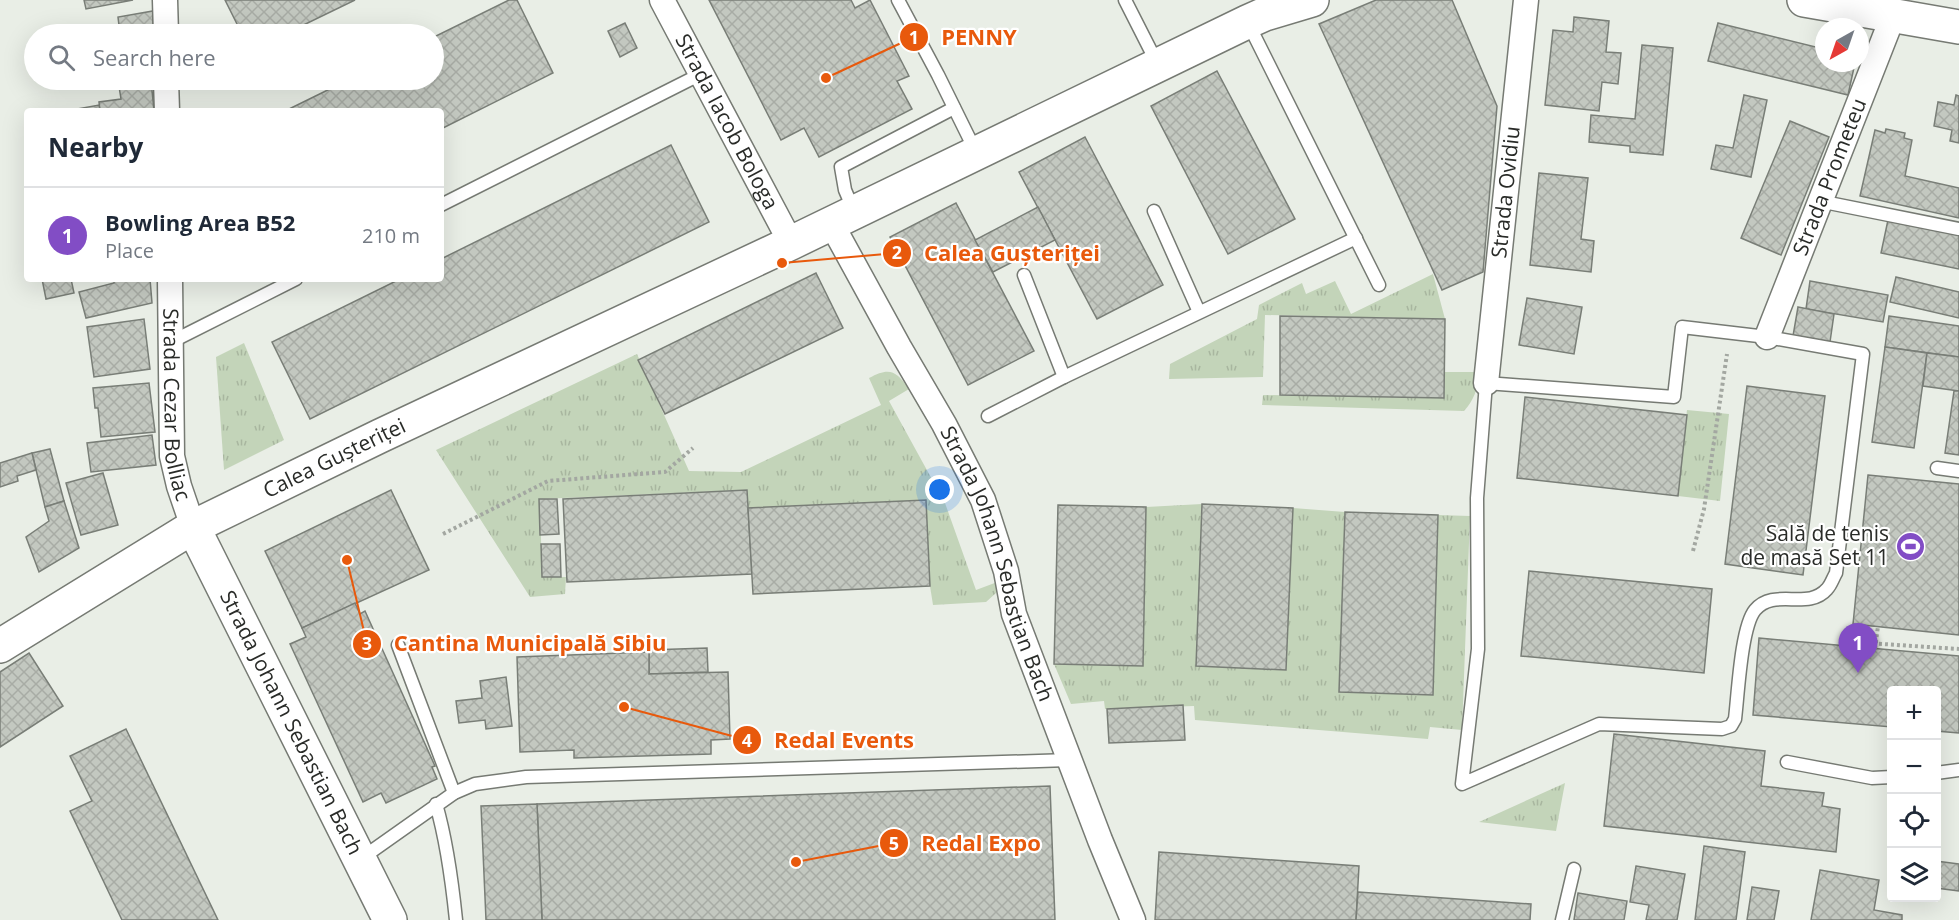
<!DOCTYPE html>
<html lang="en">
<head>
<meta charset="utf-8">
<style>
	:root { --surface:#fff; --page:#f6f6f7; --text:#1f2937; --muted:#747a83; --line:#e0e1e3; --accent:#824dc5 }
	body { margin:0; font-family:"Open Sans",sans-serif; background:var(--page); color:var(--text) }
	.controls { position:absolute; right:18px; bottom:18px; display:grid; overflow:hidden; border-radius:6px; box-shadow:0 6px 24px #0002 }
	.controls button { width:54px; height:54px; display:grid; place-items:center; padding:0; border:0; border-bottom:2px solid var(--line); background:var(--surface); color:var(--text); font:30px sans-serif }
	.compass { position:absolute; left:1815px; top:18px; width:54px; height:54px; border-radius:50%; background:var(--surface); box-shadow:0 6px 24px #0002; rotate:220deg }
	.you { position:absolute; left:940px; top:490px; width:21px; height:21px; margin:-15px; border:4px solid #fff; border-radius:50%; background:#1a73e8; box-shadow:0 0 0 9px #1a73e833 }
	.badge { display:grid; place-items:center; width:39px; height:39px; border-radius:50%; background:var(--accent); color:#fff; font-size:20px; font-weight:700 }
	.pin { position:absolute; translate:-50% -50px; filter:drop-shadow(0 2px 3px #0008) }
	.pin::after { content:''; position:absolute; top:32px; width:21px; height:18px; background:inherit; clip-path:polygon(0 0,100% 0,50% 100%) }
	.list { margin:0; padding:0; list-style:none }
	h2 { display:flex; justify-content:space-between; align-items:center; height:78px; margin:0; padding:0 24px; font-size:26px }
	h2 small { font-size:20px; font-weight:400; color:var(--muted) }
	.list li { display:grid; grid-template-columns:39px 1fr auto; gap:18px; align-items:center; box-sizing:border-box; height:96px; padding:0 24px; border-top:2px solid var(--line) }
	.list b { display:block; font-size:22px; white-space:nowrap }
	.list p { margin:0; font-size:20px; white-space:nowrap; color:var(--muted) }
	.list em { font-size:20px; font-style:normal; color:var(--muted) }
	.icon { flex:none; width:33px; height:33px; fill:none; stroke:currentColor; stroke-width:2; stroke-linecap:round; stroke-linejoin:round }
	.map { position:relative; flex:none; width:1959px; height:920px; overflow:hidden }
	.search { position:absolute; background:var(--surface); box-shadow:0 6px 24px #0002; left:24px; top:24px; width:420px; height:66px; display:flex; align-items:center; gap:15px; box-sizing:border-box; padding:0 21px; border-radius:33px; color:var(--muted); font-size:22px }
	.panel { position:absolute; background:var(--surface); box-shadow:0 6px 24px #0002; left:24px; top:108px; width:420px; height:174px; border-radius:6px }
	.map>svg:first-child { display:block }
	.grass { fill:url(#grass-tufts) }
	.building { fill:url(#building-cross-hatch); stroke:#797e77; stroke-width:1.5 }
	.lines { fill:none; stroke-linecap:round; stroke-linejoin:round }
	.lane-casing { stroke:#767a73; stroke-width:15 }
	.street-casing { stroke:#767a73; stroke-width:27 }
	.secondary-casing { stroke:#767a73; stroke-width:36 }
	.path { stroke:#a3a7a1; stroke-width:4; stroke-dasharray:3 3; stroke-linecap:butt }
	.lane { stroke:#fff; stroke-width:12 }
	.street { stroke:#fff; stroke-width:24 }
	.secondary { stroke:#fff; stroke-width:33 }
	.labels { text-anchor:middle; stroke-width:4.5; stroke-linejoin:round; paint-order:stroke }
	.street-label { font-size:21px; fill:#292b28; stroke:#fff }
	.poi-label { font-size:21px; fill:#292b28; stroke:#fff; text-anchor:end }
	.leader { fill:none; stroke:#e8590c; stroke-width:2 }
	.callout-dot { fill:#e8590c; stroke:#fff; stroke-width:2 }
	.mark-label { font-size:18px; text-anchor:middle; font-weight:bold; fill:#fff }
	.callout-label { font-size:22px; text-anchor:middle; font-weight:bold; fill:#e8590c; stroke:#fff; stroke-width:4.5; stroke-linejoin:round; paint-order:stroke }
</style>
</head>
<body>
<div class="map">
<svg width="1959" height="920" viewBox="0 0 1959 920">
	<defs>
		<pattern id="grass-tufts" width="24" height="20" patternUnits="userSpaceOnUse" patternTransform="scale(1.5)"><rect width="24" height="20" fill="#c3d4b9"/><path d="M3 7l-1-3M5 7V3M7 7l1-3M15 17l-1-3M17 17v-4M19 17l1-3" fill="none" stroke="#a8b69f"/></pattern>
		<pattern id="building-cross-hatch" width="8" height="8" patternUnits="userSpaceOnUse" patternTransform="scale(1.5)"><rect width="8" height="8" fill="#c3c8c0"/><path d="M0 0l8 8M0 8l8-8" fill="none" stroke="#a8aca5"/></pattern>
	</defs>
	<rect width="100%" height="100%" fill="#e9eee6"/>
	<g class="grass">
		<path d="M1433 274 1445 319 1265 315 1263 377 1169 379 1170 364 1257 319 1259 305 1302 283 1306 294 1335 281 1351 314Z"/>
		<path d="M244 343 284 440 224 470 216 357Z"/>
		<path d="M637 354 689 471 741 472 881 405 869 378C889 367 896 370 909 389L889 401 945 503 976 590 1000 581 996 593 986 602 933 605 930 586 748 508 747 490 540 499 542 577H566L565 594 530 597 436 450Z"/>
		<path d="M1444 372H1478C1479 387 1474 400 1464 411L1262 405 1263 395 1444 398Z"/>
		<path d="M1687 410 1729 414 1720 501 1678 496Z"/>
		<path d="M1202 504 1196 665 1286 670 1293 508 1345 512 1340 692 1433 695 1438 515 1470 516 1462 730 1430 727 1428 739 1195 720 1194 706 1105 709 1104 701 1071 704 1054 664 1143 666 1146 507Z"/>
		<path d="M1565 783 1556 831 1479 822Z"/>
	</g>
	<g class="building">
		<path d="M84 0H133L86 9Z"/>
		<path d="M225 0H355L285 34H242Z"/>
		<path d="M509 0H517L553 73 441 129V111H285L348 80H434V37Z"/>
		<path d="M709 0H851L855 8 870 0 909 76 897 81 912 109 819 157 804 128 781 140Z"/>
		<path d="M1376 0H1452L1497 106 1483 272 1442 290 1319 24Z"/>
		<path d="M153 11V34H120L118 17Z"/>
		<path d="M1574 17 1609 21 1606 52 1621 53 1618 84 1602 82 1599 111 1545 105 1553 30 1573 32Z"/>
		<path d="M625 23 637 48 620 57 608 31Z"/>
		<path d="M1718 23 1824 49V63H1855L1848 95 1708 61Z"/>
		<path d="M1642 45 1673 48 1663 155 1630 152V146L1589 142 1591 115 1635 119Z"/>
		<path d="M1217 71 1295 219 1228 254 1151 106Z"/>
		<path d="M118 80H151L154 111H100L99 102 121 99Z"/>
		<path d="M1744 95 1767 100 1751 177 1711 169 1716 145 1733 148Z"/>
		<path d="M1956 95 1959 96V143L1950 141 1952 130 1934 126 1938 102 1954 105Z"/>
		<path d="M99 105 100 111H66Z"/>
		<path d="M1790 121 1829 137 1781 255 1741 238Z"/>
		<path d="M1886 129 1905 133 1904 138 1912 140 1905 176 1959 188V218L1860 196 1875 130 1885 133Z"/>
		<path d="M1085 137 1163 285 1097 319 1019 172Z"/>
		<path d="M671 145 709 222 310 419 272 342 400 279H441V259Z"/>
		<path d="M1539 173 1588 178 1581 239 1594 241 1591 272 1530 265Z"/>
		<path d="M956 203 1034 351 968 385 890 237Z"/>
		<path d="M1038 207 1055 240 993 272 975 240Z"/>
		<path d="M1888 220 1959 235V269L1881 253Z"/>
		<path d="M816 273 843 328 665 414 638 360Z"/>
		<path d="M1896 277 1959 292V318L1890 302Z"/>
		<path d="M42 279H71L74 293 46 299Z"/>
		<path d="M114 279H150L152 303 86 318 79 292 114 283Z"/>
		<path d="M1810 281 1888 295 1883 322 1806 309Z"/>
		<path d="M1527 298 1582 307 1574 354 1519 345Z"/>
		<path d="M1798 307 1834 314 1830 342 1793 336Z"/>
		<path d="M1280 316 1445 319 1444 398 1280 395Z"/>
		<path d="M1889 316 1959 326V357L1885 347Z"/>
		<path d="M144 319 150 369 94 377 87 327Z"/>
		<path d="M1885 347 1927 353 1914 448 1872 442Z"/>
		<path d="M1927 353 1959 357V391L1923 386Z"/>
		<path d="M149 383 155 432 101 437 98 408H95L93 388Z"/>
		<path d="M1747 386 1825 396 1803 575 1725 564Z"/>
		<path d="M1954 391H1959V455L1945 453Z"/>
		<path d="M1525 397 1687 415 1678 496 1517 478Z"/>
		<path d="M152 435 156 465 91 472 87 443Z"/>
		<path d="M50 449 64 501 45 507 32 453Z"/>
		<path d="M32 453 36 470 17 476 18 481 0 487V463Z"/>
		<path d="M103 473 118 525 81 535 66 483Z"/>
		<path d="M1868 475 1959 484V635L1853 624Z"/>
		<path d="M391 490 429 570 302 628 265 551Z"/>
		<path d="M747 490 752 574 567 582 563 499Z"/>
		<path d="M539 499H557L559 534 540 535Z"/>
		<path d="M926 500 930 586 753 594 748 508Z"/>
		<path d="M64 501 79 548 39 572 26 537 49 521 45 507Z"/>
		<path d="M1202 504 1293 508 1286 670 1196 666Z"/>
		<path d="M1058 505 1146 507 1143 666 1054 664Z"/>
		<path d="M1345 512 1438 515 1433 695 1339 692Z"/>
		<path d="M541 544H560L561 577H542Z"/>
		<path d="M1529 571 1712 589 1704 673 1521 656Z"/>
		<path d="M355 603 360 614 365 611 435 766 432 767 437 779 386 803 381 793 363 802 290 644 306 637 302 628Z"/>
		<path d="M1759 638 1959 656V733L1936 731V690H1892V727L1753 715Z"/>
		<path d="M707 648 708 672 649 674V650Z"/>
		<path d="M649 652V674L728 672 730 739 711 740V754L574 758V750L520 752 517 657Z"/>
		<path d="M29 653 63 706 0 747V672Z"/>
		<path d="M506 677 512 726 486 729 485 720 459 723 456 701 482 698 480 681Z"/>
		<path d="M1183 705 1185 740 1109 743 1107 709Z"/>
		<path d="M126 729 218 920H122L70 811 92 801 70 756Z"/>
		<path d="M1614 734 1765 751 1761 786 1824 793 1822 806 1840 809 1836 852 1604 826Z"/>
		<path d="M1050 786 1055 920H542L537 804Z"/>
		<path d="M537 804 542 920H486L481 806Z"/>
		<path d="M1704 846 1745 852 1736 920H1695Z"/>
		<path d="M1159 852 1359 866 1356 920H1155Z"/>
		<path d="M1936 861 1959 864V891L1936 888Z"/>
		<path d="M1636 866 1685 874 1677 920H1646L1649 905 1630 902Z"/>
		<path d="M1820 870 1879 880 1874 910 1902 915V920H1811Z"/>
		<path d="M1752 887 1779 891 1774 920H1747Z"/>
		<path d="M1358 892 1531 904 1530 920H1356Z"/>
		<path d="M1578 893 1627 901 1624 920H1574Z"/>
	</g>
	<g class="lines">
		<defs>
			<g id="lane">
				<path d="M898 0 938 75 976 152"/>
				<path d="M1125 0 1157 63"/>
				<path d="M1248 23 1379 285"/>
				<path d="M1819 201 1959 229"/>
				<path d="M441 205 701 74"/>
				<path d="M854 211 845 190 841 167 954 108"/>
				<path d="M1154 211 1199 312"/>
				<path d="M1024 275 1064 377"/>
				<path d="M1682 327 1767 337 1863 354 1836 573C1833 578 1831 585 1827 589 1808 611 1774 587 1755 610 1741 627 1738 695 1735 719L1731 726 1722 729 1599 724 1462 784 1478 649 1477 498 1486 383 1674 397Z"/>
				<path d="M171 342 296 279"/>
				<path d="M988 416 1064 377 1356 238"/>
				<path d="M1937 468 1959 471"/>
				<path d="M398 645 454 793"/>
				<path d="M1787 762 1872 778 1892 777"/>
				<path d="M1936 773 1959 770"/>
				<path d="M436 804C447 842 452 881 456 920"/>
				<path d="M362 858 454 793 475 784 526 777 1069 760"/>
				<path d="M1562 920 1574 869"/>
			</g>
			<g id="street">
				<path d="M165 0 166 34"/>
				<path id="s1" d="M662 0 791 243"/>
				<path d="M166 80 167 111"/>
				<path id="s2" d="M831 223 899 347 944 424 983 500 1006 571 1014 614 1100 840 1133 920"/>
				<path id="s3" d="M170 279 172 456 179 486 193 527"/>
				<path id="s4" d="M1767 337 1893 16"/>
				<path id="s5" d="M1486 383 1526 0"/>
			</g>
			<g id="secondary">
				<path d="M1804 0 1959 27"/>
				<path id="s6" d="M193 527 390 920"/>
				<path id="s7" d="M0 646 193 527 380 436 791 243 1247 22 1265 14 1312 0"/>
			</g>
		</defs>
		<use href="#lane" class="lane-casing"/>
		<use href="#street" class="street-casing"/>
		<use href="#secondary" class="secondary-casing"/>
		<g class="path">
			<path d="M443 534 548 481 665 472 693 448"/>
			<path d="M1693 551 1704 509 1727 354"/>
			<path d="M1867 643 1959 649"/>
			<path d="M1875 649 1878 626"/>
		</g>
		<use href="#lane" class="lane"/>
		<use href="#street" class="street"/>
		<use href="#secondary" class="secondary"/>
	</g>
	<defs>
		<symbol id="stadium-disc" viewBox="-11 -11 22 22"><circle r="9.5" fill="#824dc5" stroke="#fff"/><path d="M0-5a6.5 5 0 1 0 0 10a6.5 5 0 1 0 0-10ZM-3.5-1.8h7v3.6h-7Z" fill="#fff"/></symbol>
	</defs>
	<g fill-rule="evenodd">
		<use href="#stadium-disc" x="1894" y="530" width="33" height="33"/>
	</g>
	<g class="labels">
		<g class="street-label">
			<text dy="7" stroke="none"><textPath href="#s1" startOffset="138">Strada Iacob Bologa</textPath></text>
			<text dy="7" stroke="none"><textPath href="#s4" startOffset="172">Strada Prometeu</textPath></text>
			<text dy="7" stroke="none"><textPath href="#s5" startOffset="192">Strada Ovidiu</textPath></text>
			<text dy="7" stroke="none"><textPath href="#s3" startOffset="126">Strada Cezar Bolliac</textPath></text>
			<text dy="7" stroke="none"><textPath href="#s7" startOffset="384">Calea Gușteriței</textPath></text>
			<text dy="7" stroke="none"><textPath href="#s2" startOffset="381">Strada Johann Sebastian Bach</textPath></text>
			<text dy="7" stroke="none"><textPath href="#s6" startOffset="219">Strada Johann Sebastian Bach</textPath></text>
		</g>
		<g class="poi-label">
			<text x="1889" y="541">Sală de tenis<tspan x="1889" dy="24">de masă Set 11</tspan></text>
		</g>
	</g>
	<path class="leader" d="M826 78L914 37M782 263L897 253M347 560L367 644M624 707L747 740M796 862L894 843"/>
	<g class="callout-dot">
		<circle cx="826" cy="78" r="6"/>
		<circle cx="782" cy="263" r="6"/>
		<circle cx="347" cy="560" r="6"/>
		<circle cx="624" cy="707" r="6"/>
		<circle cx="796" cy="862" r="6"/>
		<circle cx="914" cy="37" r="15"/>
		<circle cx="897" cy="253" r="15"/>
		<circle cx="367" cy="644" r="15"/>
		<circle cx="747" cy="740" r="15"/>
		<circle cx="894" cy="843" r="15"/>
	</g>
	<g class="mark-label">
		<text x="914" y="44">1</text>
		<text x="897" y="259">2</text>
		<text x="367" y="650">3</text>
		<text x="747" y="747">4</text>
		<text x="894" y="850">5</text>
	</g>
	<g class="callout-label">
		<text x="979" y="45">PENNY</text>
		<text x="1012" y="261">Calea Gușteriței</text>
		<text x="530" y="651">Cantina Municipală Sibiu</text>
		<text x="844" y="748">Redal Events</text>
		<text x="981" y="851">Redal Expo</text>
	</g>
</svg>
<div class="controls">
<button>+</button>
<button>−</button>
<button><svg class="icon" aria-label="locate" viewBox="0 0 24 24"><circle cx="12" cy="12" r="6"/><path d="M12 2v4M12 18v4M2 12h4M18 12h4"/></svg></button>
<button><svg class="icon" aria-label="layers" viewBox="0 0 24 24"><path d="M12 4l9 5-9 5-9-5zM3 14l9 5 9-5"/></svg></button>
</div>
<svg class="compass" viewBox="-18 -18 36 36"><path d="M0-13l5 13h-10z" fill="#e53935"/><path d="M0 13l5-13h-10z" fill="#747a83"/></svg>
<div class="you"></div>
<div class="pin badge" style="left:1858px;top:673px">1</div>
<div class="search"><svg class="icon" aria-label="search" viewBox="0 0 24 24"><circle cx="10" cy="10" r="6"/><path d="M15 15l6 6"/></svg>Search here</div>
<section class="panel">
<h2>Nearby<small></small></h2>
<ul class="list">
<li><span class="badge">1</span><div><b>Bowling Area B52</b><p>Place</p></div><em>210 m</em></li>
</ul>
</section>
</div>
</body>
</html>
